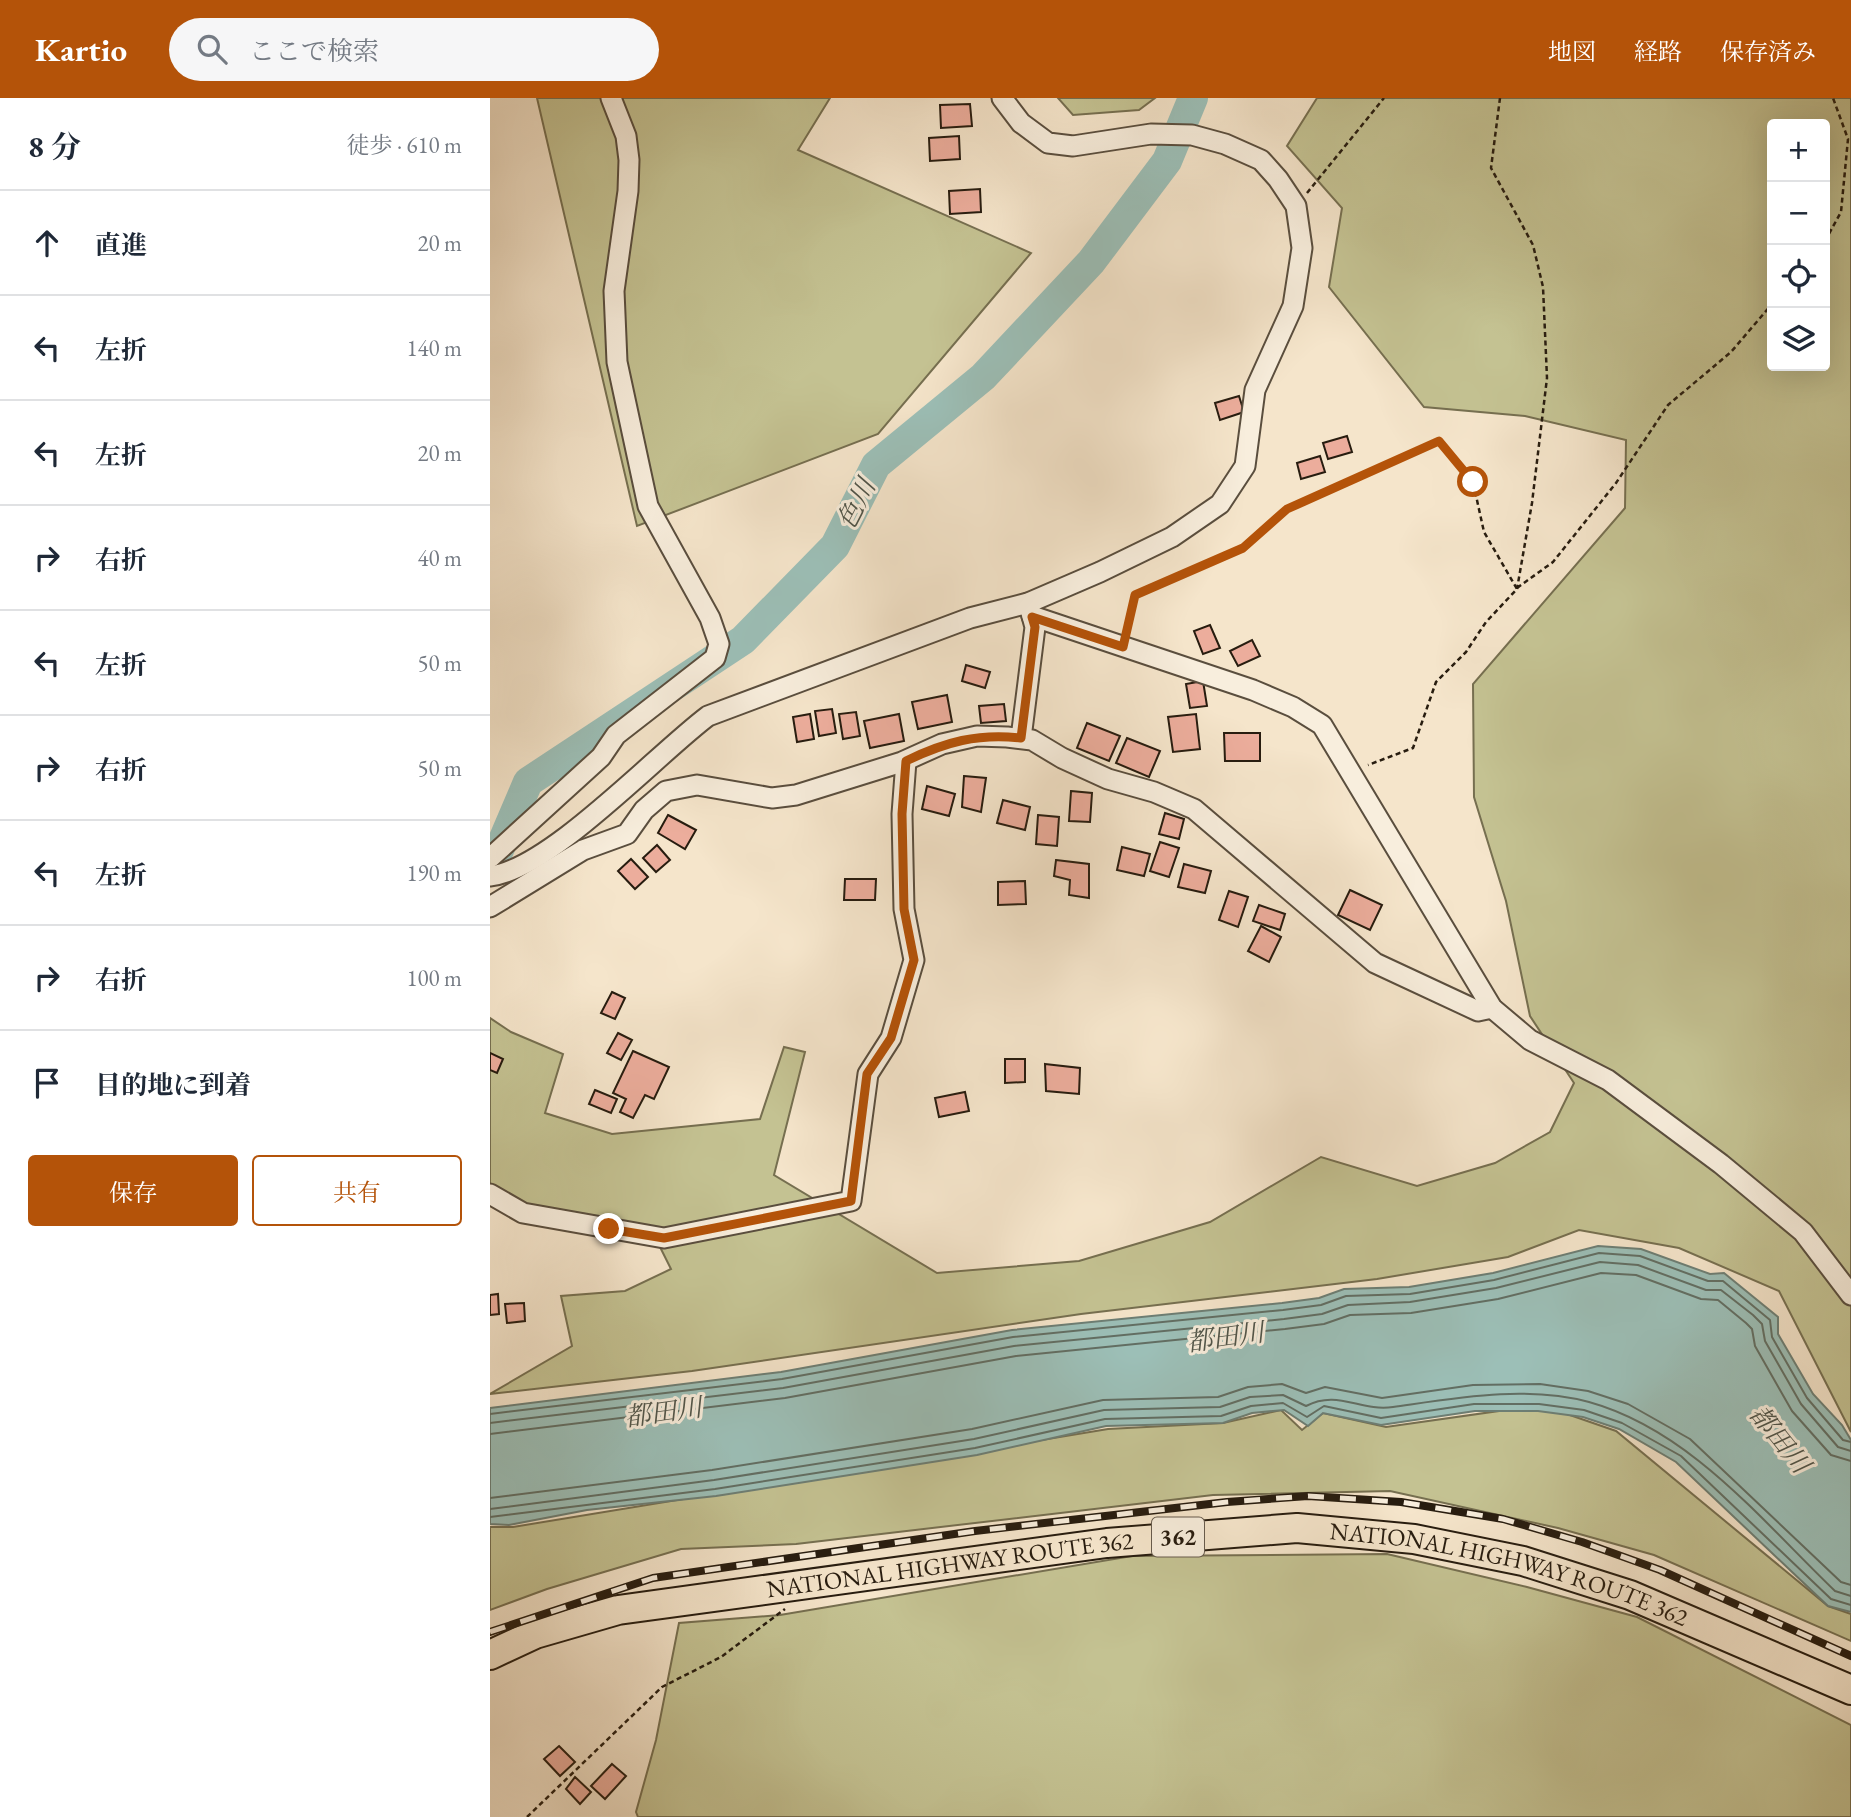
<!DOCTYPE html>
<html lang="ja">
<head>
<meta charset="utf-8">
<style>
	:root { --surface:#fff; --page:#f6f6f7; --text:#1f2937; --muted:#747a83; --line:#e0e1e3; --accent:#b45309 }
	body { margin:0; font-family:"EB Garamond","Noto Serif JP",serif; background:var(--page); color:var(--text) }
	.controls { position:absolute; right:21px; top:21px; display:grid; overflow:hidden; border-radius:7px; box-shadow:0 7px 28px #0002 }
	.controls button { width:63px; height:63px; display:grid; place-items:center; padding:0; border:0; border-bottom:2px solid var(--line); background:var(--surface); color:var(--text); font:35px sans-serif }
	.stop { position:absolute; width:21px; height:21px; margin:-16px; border:5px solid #b45309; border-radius:50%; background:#fff }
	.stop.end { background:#b45309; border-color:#fff; box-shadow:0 2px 7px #0008 }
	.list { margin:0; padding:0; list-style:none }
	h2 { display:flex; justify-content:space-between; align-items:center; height:91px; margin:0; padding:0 28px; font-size:30px }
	h2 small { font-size:23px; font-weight:400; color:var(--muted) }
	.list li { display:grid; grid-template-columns:46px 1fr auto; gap:21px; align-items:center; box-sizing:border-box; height:105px; padding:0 28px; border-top:2px solid var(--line) }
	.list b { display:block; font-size:26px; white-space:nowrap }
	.list em { font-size:23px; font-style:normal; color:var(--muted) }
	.actions { display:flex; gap:14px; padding:21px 28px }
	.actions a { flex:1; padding:16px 0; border:2px solid var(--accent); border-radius:7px; text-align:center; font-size:24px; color:var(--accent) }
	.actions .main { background:var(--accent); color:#fff }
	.icon { flex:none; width:38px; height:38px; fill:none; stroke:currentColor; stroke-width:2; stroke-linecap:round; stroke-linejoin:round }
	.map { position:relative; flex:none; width:1361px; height:1719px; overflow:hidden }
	header { display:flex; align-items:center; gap:42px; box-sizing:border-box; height:98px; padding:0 35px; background:var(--accent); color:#fff }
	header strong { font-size:33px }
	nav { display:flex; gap:38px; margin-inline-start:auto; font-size:24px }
	.search { width:490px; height:63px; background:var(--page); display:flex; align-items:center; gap:18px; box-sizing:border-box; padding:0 24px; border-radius:38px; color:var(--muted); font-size:26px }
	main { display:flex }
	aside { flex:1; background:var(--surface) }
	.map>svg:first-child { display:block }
	.green { fill:#c4c292; stroke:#766f50; stroke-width:2; fill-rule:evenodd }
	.water { fill:#9cbfb7; stroke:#6d7e74; stroke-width:2 }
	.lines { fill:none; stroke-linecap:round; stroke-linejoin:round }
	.shore { stroke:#626e63; stroke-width:2 }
	.river { stroke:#9cbfb7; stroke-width:30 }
	.building { fill:#ecad9c; stroke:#271c0f; stroke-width:2 }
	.minor-casing { stroke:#5a4e3e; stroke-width:23 }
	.highway-casing { stroke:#271c0f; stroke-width:32 }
	.path { stroke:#271c0f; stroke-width:2.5; stroke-dasharray:5 3.5; stroke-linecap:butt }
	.minor { stroke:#f8eedd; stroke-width:19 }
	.highway { stroke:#f5e5cb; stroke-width:28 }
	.rail-casing { stroke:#271c0f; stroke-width:8 }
	.rail { stroke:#f8eedd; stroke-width:5; stroke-dasharray:16; stroke-linecap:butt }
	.route { stroke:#b45309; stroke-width:9 }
	.labels { text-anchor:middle; stroke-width:6; stroke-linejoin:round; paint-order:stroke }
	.shield { fill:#f8eedd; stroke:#665b4d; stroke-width:2 }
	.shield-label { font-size:23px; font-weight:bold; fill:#271c0f }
	.street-label { font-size:24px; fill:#271c0f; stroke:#f8eedd }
	.water-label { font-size:26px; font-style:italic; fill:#50554a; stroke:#f8eedd }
</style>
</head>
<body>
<header>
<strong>Kartio</strong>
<div class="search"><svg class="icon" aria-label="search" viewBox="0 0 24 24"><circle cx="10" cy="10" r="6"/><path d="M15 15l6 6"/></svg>ここで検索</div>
<nav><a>地図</a><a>経路</a><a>保存済み</a></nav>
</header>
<main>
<aside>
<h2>8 分<small>徒歩 · 610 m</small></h2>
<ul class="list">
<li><svg class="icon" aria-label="ahead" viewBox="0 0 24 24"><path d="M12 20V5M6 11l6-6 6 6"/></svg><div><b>直進</b></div><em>20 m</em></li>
<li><svg class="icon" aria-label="left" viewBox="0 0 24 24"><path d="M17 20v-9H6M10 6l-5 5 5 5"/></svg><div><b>左折</b></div><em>140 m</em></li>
<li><svg class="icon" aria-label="left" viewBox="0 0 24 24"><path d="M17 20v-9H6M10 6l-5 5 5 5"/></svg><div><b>左折</b></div><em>20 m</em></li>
<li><svg class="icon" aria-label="right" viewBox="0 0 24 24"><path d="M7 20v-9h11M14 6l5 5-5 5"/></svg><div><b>右折</b></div><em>40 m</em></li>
<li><svg class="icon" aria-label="left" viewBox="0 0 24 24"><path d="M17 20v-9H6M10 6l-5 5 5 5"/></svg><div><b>左折</b></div><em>50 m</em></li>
<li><svg class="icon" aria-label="right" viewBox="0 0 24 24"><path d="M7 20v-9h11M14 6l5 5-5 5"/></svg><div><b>右折</b></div><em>50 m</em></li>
<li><svg class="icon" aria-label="left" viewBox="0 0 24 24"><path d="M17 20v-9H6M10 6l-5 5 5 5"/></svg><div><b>左折</b></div><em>190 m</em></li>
<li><svg class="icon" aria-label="right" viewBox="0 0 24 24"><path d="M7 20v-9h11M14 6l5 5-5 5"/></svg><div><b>右折</b></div><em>100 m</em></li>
<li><svg class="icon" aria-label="arrive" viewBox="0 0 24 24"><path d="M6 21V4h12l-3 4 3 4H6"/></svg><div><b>目的地に到着</b></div></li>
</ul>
<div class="actions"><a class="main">保存</a><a>共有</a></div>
</aside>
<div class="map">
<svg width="1361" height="1719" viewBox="0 0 1361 1719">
	<rect width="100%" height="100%" fill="#f5e5cb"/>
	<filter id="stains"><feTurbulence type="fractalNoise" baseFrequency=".00286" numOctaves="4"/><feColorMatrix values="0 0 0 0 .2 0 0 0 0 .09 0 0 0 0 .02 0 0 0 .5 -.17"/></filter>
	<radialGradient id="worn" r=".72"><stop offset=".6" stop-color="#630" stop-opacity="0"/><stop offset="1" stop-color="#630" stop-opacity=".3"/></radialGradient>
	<g class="green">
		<path d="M47 0H340L308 52 541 155 388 336 147 428Z"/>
		<path d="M568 0H665L649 12 583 17Z"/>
		<path d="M827 0H1361V1334L1289 1193 1189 1150 1089 1132 1018 1159 887 1181 591 1216 202 1273 0 1296 82 1248 71 1198 135 1193 181 1171 165 1139 27 1111 0 1095V920L21 934 73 956 55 1015 122 1036 270 1021 294 949 315 954 284 1077 447 1175 589 1163 720 1124 831 1059 927 1088 1005 1065 1060 1034 1084 985 1040 918 1016 803 984 699 983 586 1135 410 1136 342 1035 318 934 309 839 189 852 110 797 48ZM1282 26H1335V268H1282Z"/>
		<path d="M1051 1307 1126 1333 1338 1508 1361 1516V1543L1164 1457 1068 1430 900 1393 723 1397 306 1446 191 1451 57 1491 0 1512V1429H23L618 1331 733 1325 791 1312 812 1332 833 1315 896 1329Z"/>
		<path d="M897 1456 1037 1489 1147 1519 1361 1627V1719H148L146 1714 166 1642 189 1525 290 1517 642 1458Z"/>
	</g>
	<path class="water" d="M1108 1148 1151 1151 1220 1176 1234 1175 1288 1219V1236L1323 1296 1352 1327 1361 1342V1514L1338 1508 1186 1364 1129 1331 1093 1319 1048 1313H985L891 1327 833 1315 818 1328 794 1312 762 1315 733 1325 616 1328 487 1357 226 1398 97 1412 19 1427 0 1426V1310L291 1274 522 1232 792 1205 829 1200 854 1191 919 1189 1003 1175Z"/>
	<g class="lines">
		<g class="shore">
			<path d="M0 1316 292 1281 523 1239 793 1212 831 1207 856 1198 920 1196 1004 1182 1109 1155 1150 1158 1218 1183H1233L1280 1222 1282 1239 1317 1300 1353 1342 1361 1344"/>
			<path d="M0 1325 293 1290 524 1248 794 1221 832 1216 858 1207 920 1204 1006 1190 1110 1164 1148 1167 1216 1192H1231L1263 1217 1272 1226 1275 1243 1311 1306 1348 1349 1361 1353"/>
			<path d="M0 1336 295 1300 526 1258 795 1231 834 1226 860 1217 921 1215 1008 1201 1111 1175 1146 1177 1211 1201 1228 1202 1256 1225 1262 1231 1265 1248 1302 1313 1341 1357 1361 1363"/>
			<path d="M0 1400 222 1372 482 1331 613 1302 728 1299 758 1289 792 1286 816 1295 835 1289 892 1300 983 1287 1050 1286 1098 1293 1138 1306 1200 1341 1351 1484 1361 1487"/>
			<path d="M0 1411 224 1382 484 1341 614 1312 730 1309 760 1299 793 1297 816 1308C848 1291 870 1314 903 1309 966 1300 1036 1287 1099 1304 1200 1332 1272 1423 1345 1493L1361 1498"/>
			<path d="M0 1419 225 1391 485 1350 615 1321 731 1318 761 1308 793 1305 817 1319 834 1308 891 1320 984 1306H1049L1094 1312 1132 1325 1191 1358 1341 1501 1361 1507"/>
		</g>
		<path class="river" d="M3 766 38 684 253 542 345 448 386 367 493 279 601 164 677 63 703 0"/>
	</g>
	<g class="building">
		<path d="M480 6 482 28 451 30 450 7Z"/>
		<path d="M469 38 470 61 440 63 439 40Z"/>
		<path d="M490 91 491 114 460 116 459 93Z"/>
		<path d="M749 298 754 314 730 322 725 305Z"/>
		<path d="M857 338 862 354 838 361 833 345Z"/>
		<path d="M830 358 835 374 811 381 807 365Z"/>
		<path d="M720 527 730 550 713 556 704 533Z"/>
		<path d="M762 542 770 558 748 568 740 553Z"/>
		<path d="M476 567 500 574 495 590 472 583Z"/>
		<path d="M713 583 717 608 700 610 696 586Z"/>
		<path d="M457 597 462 624 428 631 422 604Z"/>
		<path d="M514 606 516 623 491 625 489 608Z"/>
		<path d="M342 611 346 635 329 638 325 613Z"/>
		<path d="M366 614 370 638 353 641 349 616Z"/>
		<path d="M320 616 324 641 307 644 303 619Z"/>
		<path d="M409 616 414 643 380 650 374 623Z"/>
		<path d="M706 616 710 651 683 654 678 619Z"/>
		<path d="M597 625 630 638 619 663 587 650Z"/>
		<path d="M734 635H770V663H735Z"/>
		<path d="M637 640 670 653 659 679 626 665Z"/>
		<path d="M474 678 496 680 491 714 472 709Z"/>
		<path d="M437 688 465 696 459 718 432 711Z"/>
		<path d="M581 693 602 695 600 724 579 723Z"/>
		<path d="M513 702 540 709 535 732 507 725Z"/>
		<path d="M675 715 694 721 689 741 669 736Z"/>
		<path d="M178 717 206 732 195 751 168 735Z"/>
		<path d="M548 717 569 719 567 748 546 746Z"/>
		<path d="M670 744 689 750 679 779 660 773Z"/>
		<path d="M167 747 180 762 166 774 153 760Z"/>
		<path d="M632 749 660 756 654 778 627 772Z"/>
		<path d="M141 761 158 779 145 791 128 773Z"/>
		<path d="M566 762 599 766V800L579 797 580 782 564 778Z"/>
		<path d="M694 766 721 773 715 795 688 789Z"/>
		<path d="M355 781H386L385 802H354Z"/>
		<path d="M535 783 536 806 508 807V784Z"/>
		<path d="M860 792 892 807 880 832 848 817Z"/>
		<path d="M739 793 758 799 748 829 729 822Z"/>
		<path d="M769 807 795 816 790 832 763 823Z"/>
		<path d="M771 828 791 839 779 864 758 853Z"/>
		<path d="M122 894 135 900 125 921 111 915Z"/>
		<path d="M128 935 142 942 131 962 117 955Z"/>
		<path d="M143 953 179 969 164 1001 155 997 143 1020 130 1014 136 1001 123 995Z"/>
		<path d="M0 955 13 961 7 975 0 972Z"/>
		<path d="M515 961H535V984L515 985Z"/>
		<path d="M555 966 590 970 589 996 556 993Z"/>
		<path d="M105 992 127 1001 121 1015 99 1006Z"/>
		<path d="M475 994 479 1013 449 1019 445 1000Z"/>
		<path d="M8 1196 9 1216 0 1217V1197Z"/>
		<path d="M34 1205 35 1223 17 1225 15 1206Z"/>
		<path d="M69 1648 85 1664 70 1678 54 1661Z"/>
		<path d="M122 1666 136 1678 115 1701 101 1688Z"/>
		<path d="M85 1679 101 1694 90 1706 76 1691Z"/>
	</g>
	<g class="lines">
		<defs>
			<g id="minor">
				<path d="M538 505 542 518 763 592 803 609 832 627 1002 910 1040 942 1118 982 1231 1066 1313 1134 1361 1197"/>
				<path d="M531 640 545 529 542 518"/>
				<path d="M0 760 111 659 126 637 225 560 229 546 220 520 158 408 127 264 124 193 138 93 139 62 136 38 121 0"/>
				<path d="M0 778C59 772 166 657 218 618L480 520 538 505 610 474 682 439 730 406 755 368 765 292 803 208 812 150 806 108 788 81 771 62 735 46 702 37 661 36 583 48 558 45 531 25 512 0"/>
				<path d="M0 809 93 752 137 736 154 712 176 693 207 687 282 700 306 697 412 664 452 646 487 638 517 639 542 642 572 660 618 681 664 694 704 711 885 865 988 913 1002 910"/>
				<path d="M0 1096 33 1115 174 1140 361 1103 378 976 401 940 424 862 414 811 412 716 416 663"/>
			</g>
			<g id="highway">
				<path id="s1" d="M0 1557 45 1536 128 1512 617 1445 807 1430 924 1441 1033 1463 1140 1497 1361 1592"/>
			</g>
		</defs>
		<use href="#minor" class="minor-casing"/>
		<use href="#highway" class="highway-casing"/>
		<g class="path">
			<path d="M1010 0 1001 70 1043 147 1053 189 1057 280 1042 405 1027 491"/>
			<path d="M817 95 894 0"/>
			<path d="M1335 143 1351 114 1358 41 1343 0"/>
			<path d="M1027 490 1063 464 1126 385 1178 307 1241 254 1282 206"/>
			<path d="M637 532 645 497 753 450 797 411 949 343 983 384 994 434 1027 491 996 524 976 554 946 584 923 650 878 667"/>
			<path d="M37 1719 172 1589 231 1559 295 1511"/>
		</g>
		<use href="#minor" class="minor"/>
		<use href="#highway" class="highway"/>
		<defs>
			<path id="rail" d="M0 1534 163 1480 485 1433 737 1404 818 1398 911 1404 1013 1421 1092 1444 1170 1472 1361 1558"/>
		</defs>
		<use href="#rail" class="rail-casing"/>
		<use href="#rail" class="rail"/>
	</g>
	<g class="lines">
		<path class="route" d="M119 1131 174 1140 361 1103 377 976 401 940 424 862 414 811 412 716 416 663C455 644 488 635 531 640L545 529 542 519 633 549 645 497 753 450 797 411 949 343 983 384"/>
	</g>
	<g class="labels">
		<rect class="shield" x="662" y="1419.5" width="52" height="39" rx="5"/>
		<g class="shield-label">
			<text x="688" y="1447">362</text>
		</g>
		<g class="street-label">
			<text dy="8" stroke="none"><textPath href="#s1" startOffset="471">NATIONAL HIGHWAY ROUTE 362</textPath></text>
			<text dy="8" stroke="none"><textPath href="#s1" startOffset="1038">NATIONAL HIGHWAY ROUTE 362</textPath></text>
		</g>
		<g class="water-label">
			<text transform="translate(366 406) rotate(-63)" y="9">色川</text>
			<text transform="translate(735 1239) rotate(-8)" y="9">都田川</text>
			<text transform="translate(173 1314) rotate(-8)" y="9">都田川</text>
			<text transform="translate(1290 1341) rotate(51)" y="9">都田川</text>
		</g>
	</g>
	<rect width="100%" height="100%" filter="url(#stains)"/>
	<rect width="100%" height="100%" fill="url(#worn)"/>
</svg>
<div class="controls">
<button>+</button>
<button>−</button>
<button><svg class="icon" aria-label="locate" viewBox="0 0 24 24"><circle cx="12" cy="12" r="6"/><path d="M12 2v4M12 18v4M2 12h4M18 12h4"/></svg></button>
<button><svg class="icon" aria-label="layers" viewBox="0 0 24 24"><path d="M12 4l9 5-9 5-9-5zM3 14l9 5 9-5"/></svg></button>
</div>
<div class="stop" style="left:983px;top:384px"></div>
<div class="stop end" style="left:119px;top:1131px"></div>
</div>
</main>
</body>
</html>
